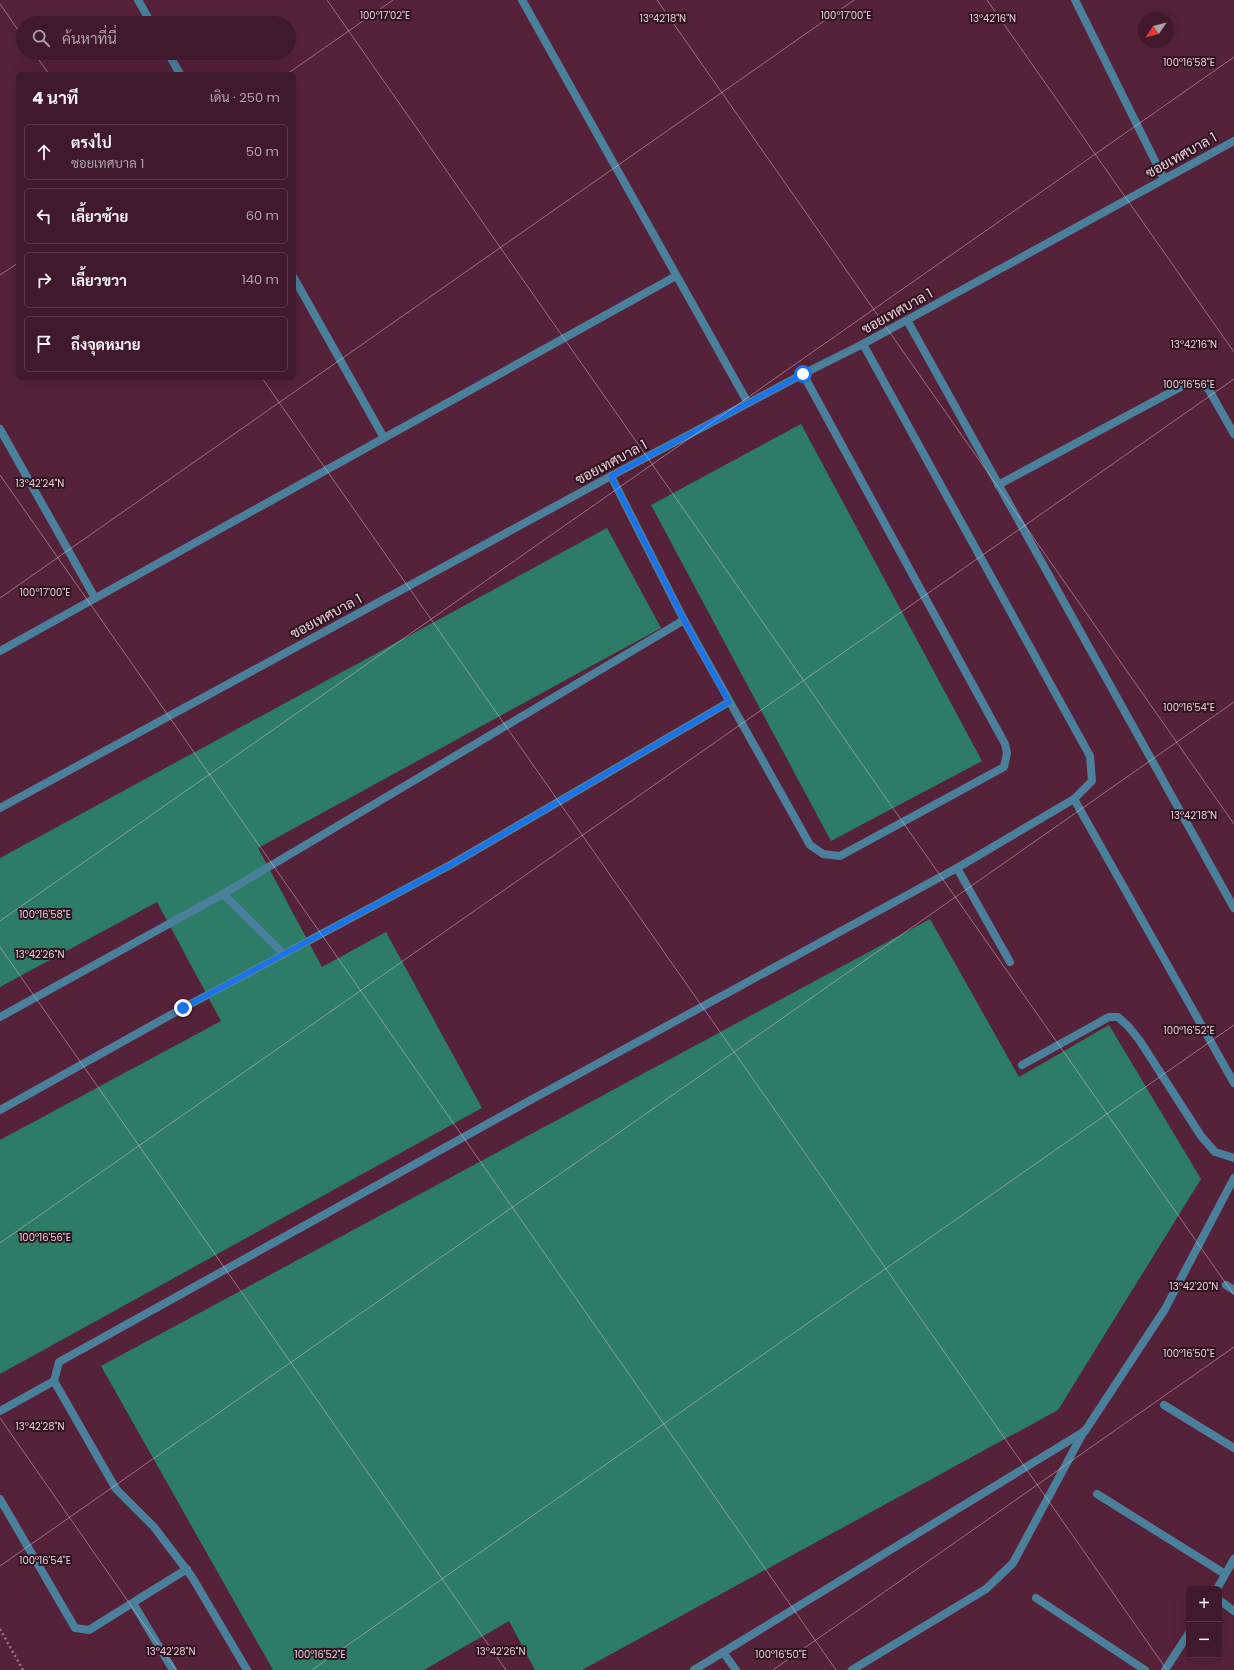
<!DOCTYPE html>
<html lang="th">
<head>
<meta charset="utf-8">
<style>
	:root { --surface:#401a2c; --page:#4b2738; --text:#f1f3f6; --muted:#aea1a9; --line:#593848 }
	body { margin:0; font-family:Poppins,Sarabun,sans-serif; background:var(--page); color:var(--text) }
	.controls { position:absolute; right:12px; bottom:12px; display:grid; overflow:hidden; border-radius:6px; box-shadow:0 4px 16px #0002 }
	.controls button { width:36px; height:36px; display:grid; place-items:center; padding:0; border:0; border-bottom:1px solid var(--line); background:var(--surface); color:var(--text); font:20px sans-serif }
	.compass { position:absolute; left:1138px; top:12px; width:36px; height:36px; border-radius:50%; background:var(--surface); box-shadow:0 4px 16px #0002; rotate:235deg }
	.stop { position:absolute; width:12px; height:12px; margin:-9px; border:3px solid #1a73e8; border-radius:50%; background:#fff }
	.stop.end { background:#1a73e8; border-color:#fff; box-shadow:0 1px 4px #0008 }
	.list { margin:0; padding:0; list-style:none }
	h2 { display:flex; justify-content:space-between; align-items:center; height:52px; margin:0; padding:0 16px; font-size:17px }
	h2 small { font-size:13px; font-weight:400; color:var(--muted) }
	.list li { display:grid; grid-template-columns:26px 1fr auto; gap:12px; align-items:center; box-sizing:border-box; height:56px; margin:0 8px 8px; padding:0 8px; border:1px solid var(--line); border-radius:6px }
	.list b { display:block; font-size:15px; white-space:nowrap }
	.list p { margin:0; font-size:13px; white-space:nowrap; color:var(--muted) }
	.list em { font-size:13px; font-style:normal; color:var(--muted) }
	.icon { flex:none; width:22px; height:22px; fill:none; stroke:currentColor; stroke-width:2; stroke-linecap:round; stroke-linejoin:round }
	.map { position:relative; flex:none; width:1234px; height:1670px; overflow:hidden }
	.search { position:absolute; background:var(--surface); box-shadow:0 4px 16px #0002; left:16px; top:16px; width:280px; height:44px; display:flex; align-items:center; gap:10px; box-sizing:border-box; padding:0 14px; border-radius:22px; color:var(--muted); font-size:15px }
	.panel { position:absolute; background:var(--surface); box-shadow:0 4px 16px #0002; left:16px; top:72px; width:280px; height:308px; border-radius:6px }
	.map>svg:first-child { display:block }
	.building { fill:#2d7c68 }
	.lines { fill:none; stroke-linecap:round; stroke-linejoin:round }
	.path { stroke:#9e7385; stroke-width:2.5; stroke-dasharray:2 3; stroke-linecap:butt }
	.lane { stroke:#4a809c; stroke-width:8 }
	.street { stroke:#4a809c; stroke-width:8 }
	.route { stroke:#1a73e8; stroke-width:5 }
	.ticks { fill:none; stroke:#eeccd9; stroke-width:1; stroke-opacity:0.45 }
	.labels { text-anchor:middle; stroke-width:4; stroke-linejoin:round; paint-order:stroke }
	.street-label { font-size:14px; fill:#eeccd9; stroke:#2d1520 }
	.ticks-label { font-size:10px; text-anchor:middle; fill:#eeccd9; stroke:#2d1520; stroke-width:4; stroke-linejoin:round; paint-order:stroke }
</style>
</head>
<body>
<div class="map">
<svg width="1234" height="1670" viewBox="0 0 1234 1670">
	<rect width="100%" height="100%" fill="#56223a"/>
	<g class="building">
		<path d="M801 424 982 761 831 841 651 505Z"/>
		<path d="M607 528 661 628 258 848 322 967 386 932 482 1108 0 1374V1140L221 1021 157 902 0 987V858Z"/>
		<path d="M930 919 1019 1077 1109 1025 1201 1179 1058 1410 582 1670H535L509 1621 424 1670H273L101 1366Z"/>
	</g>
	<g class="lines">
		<path class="path" d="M0 1629 23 1670"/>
		<g class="lane">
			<path d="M907 320 1234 908"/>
			<path d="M863 344 1090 756 1092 781 1074 799"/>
			<path d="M611 476 684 620 810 845 823 854 840 856 1004 767 1007 753 1005 744 803 374"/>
			<path d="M998 485 1188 383 1202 384 1209 390 1234 434"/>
			<path d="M957 868 1010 962"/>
			<path d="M223 894 684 620"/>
			<path d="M0 1017 223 894 284 954"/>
			<path d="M1022 1065 1109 1017H1118L1128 1026 1140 1041 1201 1136 1215 1152 1234 1158"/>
			<path d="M0 1110 183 1008 452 864 729 702"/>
			<path d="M0 1411 54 1381"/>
			<path d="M0 1499 75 1628 89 1630 187 1569"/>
			<path d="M133 1603 173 1670"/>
			<path d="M723 1652 736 1670"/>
			<path d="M247 1670 192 1577 154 1527 116 1489 54 1381 59 1362 527 1102 957 868 1074 799 1234 1083"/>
			<path d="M694 1670 1085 1431 1165 1309 1234 1178"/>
			<path d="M852 1670 986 1589 1013 1563 1084 1431"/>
		</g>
		<g class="street">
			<path d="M138 0 151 23"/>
			<path d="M522 0 748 403"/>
			<path d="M1075 0 1164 179"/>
			<path d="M168 53 180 74"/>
			<path d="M294 278 384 438"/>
			<path d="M0 429 95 598"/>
			<path d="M0 651 676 276"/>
			<path d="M0 808 611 476 803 374 863 344 1234 141"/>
			<path d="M1226 1285 1234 1290"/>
			<path d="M1164 1405 1234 1448"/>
			<path d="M1097 1494 1225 1574"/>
			<path d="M1217 1589 1234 1559"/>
			<path d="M1036 1598 1145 1670"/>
			<path d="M1219 1600 1234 1611"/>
			<path d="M1165 1670 1189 1633"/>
		</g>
	</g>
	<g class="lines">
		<path class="route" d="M183 1008 452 864 729 702 684 620 611 476 803 374"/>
	</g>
	<path class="ticks" d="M327 0 1234 1295M657 0 1234 824M987 0 1234 352M0 4 23 37M34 53 49 74M287 74 393 0M0 275 18 263M262 378 1167 1670M0 475 836 1670M0 598 854 0M0 921 1234 57M0 947 506 1670M0 1243 1234 379M0 1418 176 1670M0 1566 1234 702M312 1670 1234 1025M773 1670 1234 1347"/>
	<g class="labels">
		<g class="street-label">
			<text transform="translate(1181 155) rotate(-29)" y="5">ซอยเทศบาล 1</text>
			<text transform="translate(897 311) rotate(-29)" y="5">ซอยเทศบาล 1</text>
			<text transform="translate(611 462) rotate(-28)" y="5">ซอยเทศบาล 1</text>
			<text transform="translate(326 616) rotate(-28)" y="5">ซอยเทศบาล 1</text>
		</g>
	</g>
	<g class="ticks-label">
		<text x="846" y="19">100°17'00"E</text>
		<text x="385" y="19">100°17'02"E</text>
		<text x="993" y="22">13°42'16"N</text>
		<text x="663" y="22">13°42'18"N</text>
		<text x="1189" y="66">100°16'58"E</text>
		<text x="1194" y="348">13°42'16"N</text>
		<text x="1189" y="388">100°16'56"E</text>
		<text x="40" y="487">13°42'24"N</text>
		<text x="45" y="596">100°17'00"E</text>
		<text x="1189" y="711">100°16'54"E</text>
		<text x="1194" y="819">13°42'18"N</text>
		<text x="45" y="918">100°16'58"E</text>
		<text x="40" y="958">13°42'26"N</text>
		<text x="1189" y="1034">100°16'52"E</text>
		<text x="45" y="1241">100°16'56"E</text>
		<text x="1194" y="1290">13°42'20"N</text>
		<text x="1189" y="1357">100°16'50"E</text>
		<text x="40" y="1430">13°42'28"N</text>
		<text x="45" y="1564">100°16'54"E</text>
		<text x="171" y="1655">13°42'28"N</text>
		<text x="501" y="1655">13°42'26"N</text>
		<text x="320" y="1658">100°16'52"E</text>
		<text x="781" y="1658">100°16'50"E</text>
	</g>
</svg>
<div class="controls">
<button>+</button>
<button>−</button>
</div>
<svg class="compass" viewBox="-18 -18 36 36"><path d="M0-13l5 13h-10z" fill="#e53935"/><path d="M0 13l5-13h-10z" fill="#aea1a9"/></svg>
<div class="stop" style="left:803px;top:374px"></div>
<div class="stop end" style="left:183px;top:1008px"></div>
<div class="search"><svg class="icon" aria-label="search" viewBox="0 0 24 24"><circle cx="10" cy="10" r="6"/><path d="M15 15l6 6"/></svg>ค้นหาที่นี่</div>
<section class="panel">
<h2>4 นาที<small>เดิน · 250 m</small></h2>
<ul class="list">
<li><svg class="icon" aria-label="ahead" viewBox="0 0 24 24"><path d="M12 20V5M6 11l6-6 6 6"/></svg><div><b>ตรงไป</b><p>ซอยเทศบาล 1</p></div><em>50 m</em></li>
<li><svg class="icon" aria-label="left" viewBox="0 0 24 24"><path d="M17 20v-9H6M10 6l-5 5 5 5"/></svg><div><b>เลี้ยวซ้าย</b></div><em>60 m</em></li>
<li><svg class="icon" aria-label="right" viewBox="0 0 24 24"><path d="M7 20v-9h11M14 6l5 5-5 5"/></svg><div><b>เลี้ยวขวา</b></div><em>140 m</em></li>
<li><svg class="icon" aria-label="arrive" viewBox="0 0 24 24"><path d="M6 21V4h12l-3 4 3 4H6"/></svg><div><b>ถึงจุดหมาย</b></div></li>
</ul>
</section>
</div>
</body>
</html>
